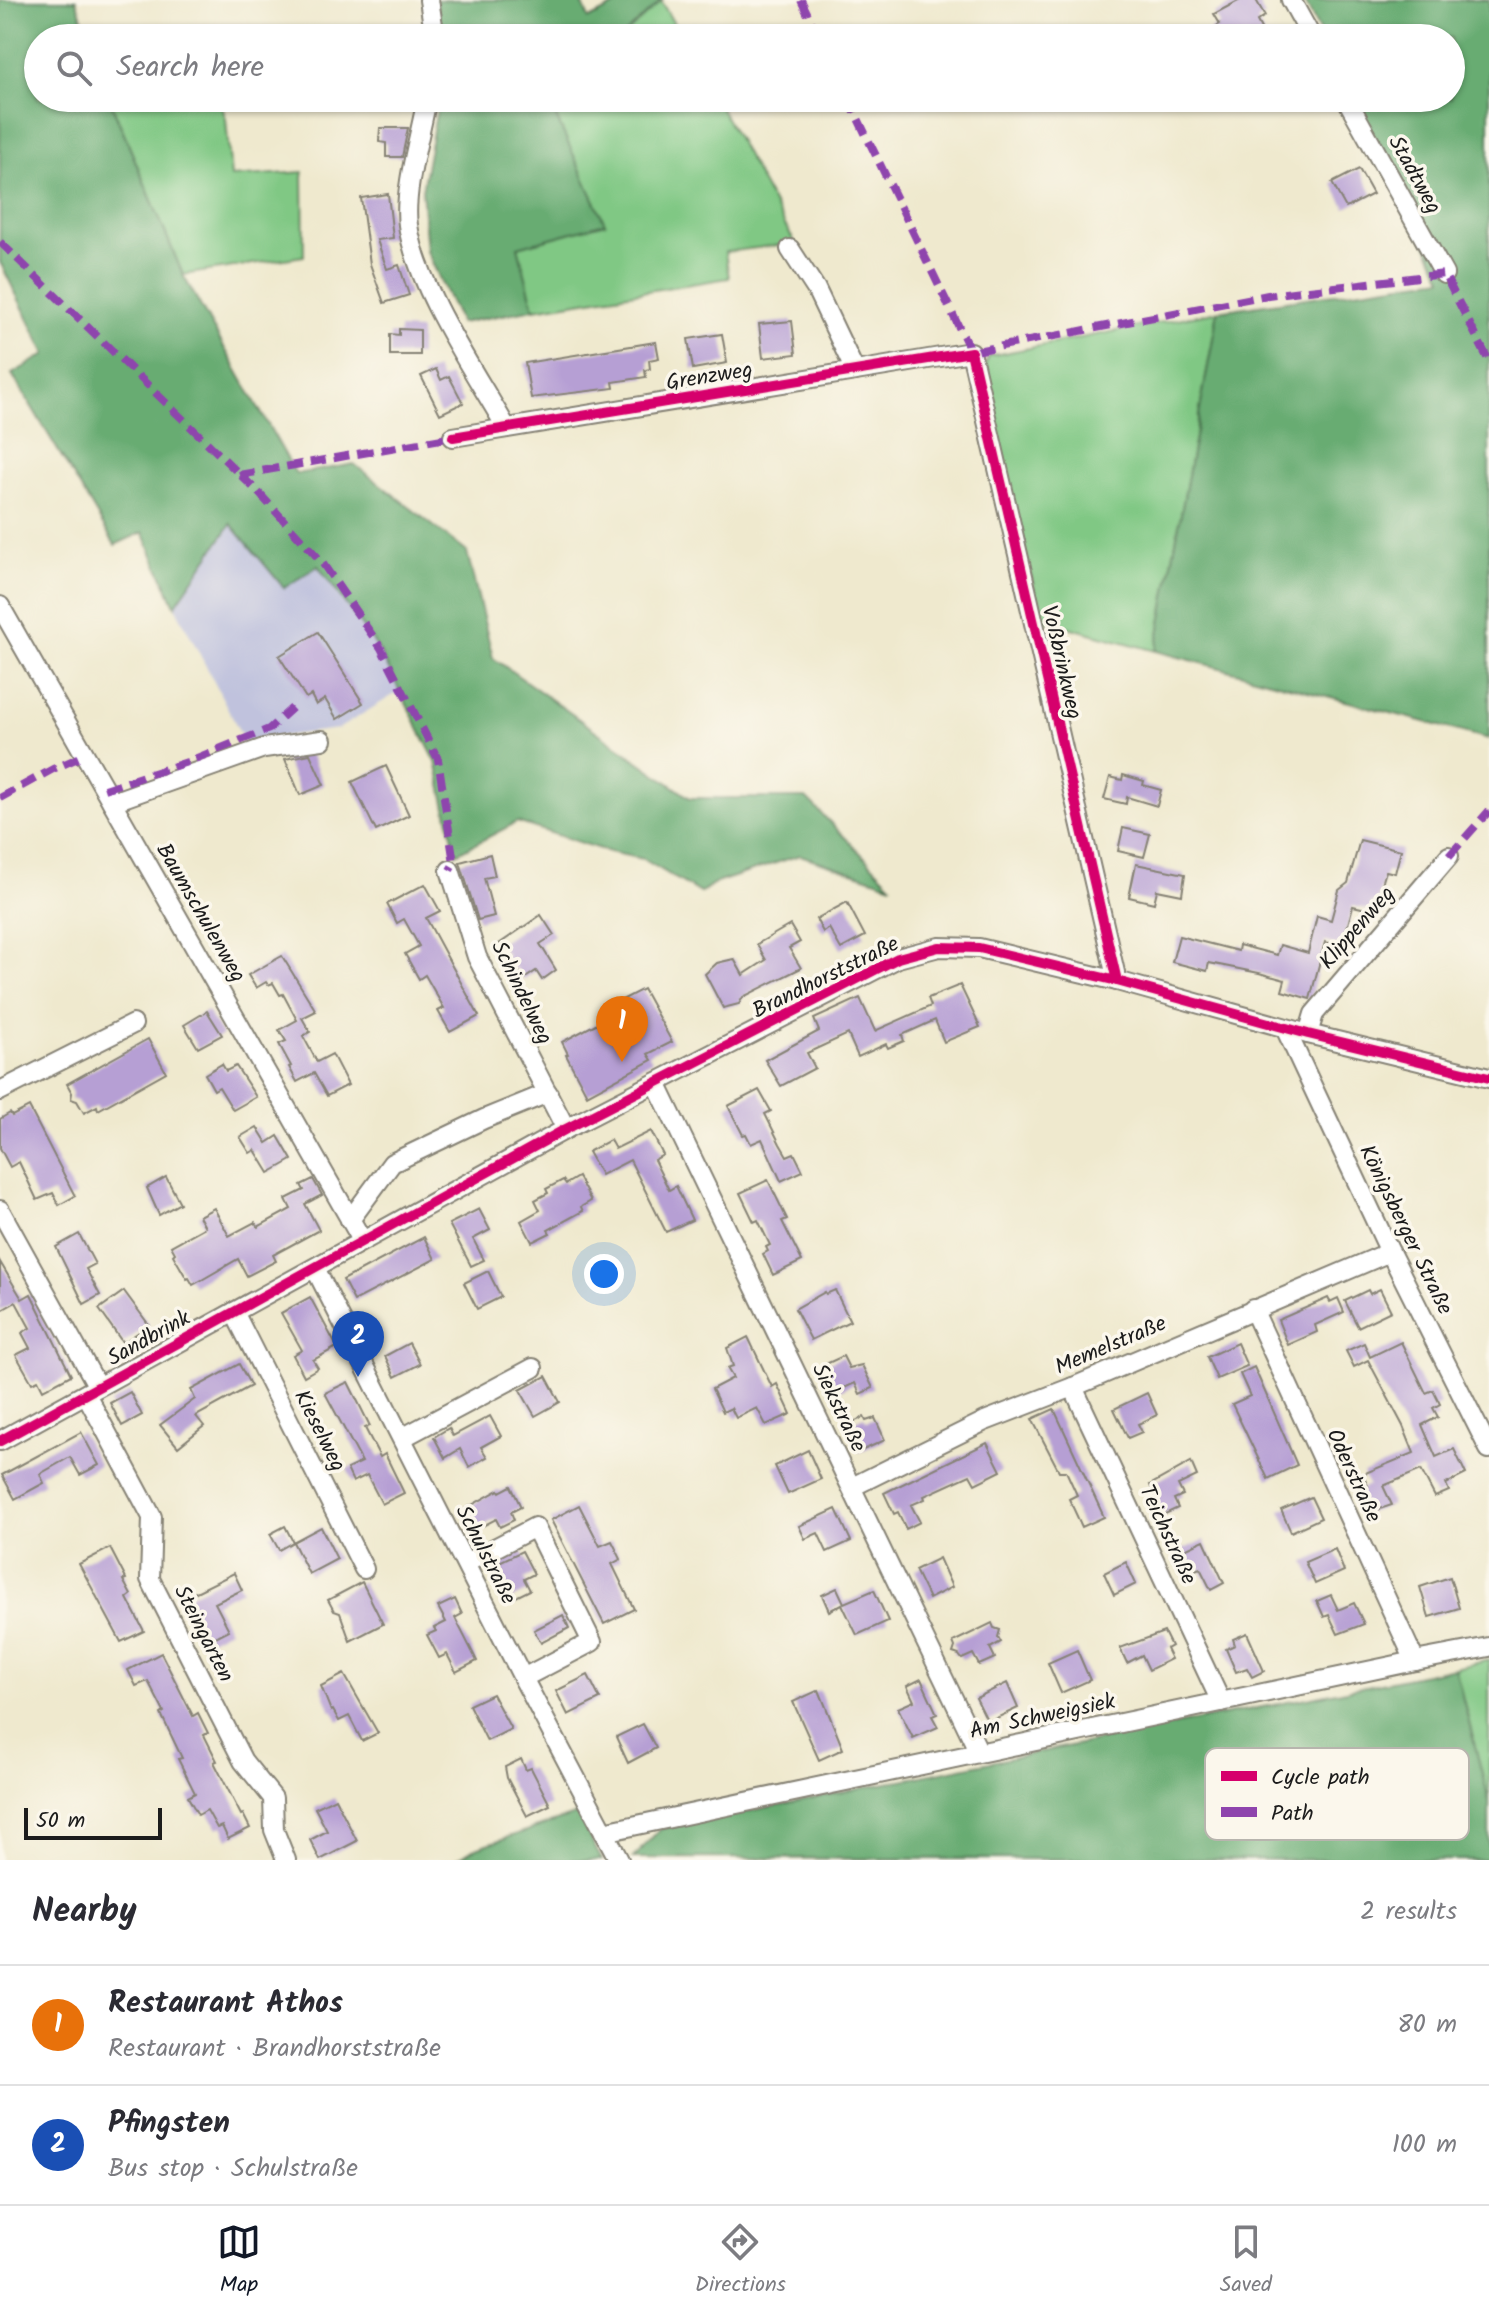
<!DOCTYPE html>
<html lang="en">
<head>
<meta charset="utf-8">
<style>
	:root { --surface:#fff; --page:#f7f7f7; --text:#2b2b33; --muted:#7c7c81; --line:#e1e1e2; --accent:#111827 }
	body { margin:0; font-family:Kalam,sans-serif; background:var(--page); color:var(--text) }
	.scale { position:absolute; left:24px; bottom:20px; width:138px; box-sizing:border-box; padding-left:8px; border:4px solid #1c1c1c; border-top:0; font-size:22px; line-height:28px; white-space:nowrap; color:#1c1c1c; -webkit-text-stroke:6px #fbf7ec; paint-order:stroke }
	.you { position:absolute; left:604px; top:1274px; width:28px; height:28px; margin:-20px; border:6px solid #fff; border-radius:50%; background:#1a73e8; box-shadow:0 0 0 12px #1a73e833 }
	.badge { display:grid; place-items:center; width:52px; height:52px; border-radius:50%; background:var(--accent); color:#fff; font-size:26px; font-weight:700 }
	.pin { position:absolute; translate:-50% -66px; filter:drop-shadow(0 2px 4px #0008) }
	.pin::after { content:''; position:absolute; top:42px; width:28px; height:24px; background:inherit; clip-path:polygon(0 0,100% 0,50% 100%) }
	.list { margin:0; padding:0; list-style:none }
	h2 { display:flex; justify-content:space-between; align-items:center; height:104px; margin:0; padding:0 32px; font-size:34px }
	h2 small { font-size:26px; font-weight:400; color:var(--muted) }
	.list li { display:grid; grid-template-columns:52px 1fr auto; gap:24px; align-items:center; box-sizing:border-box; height:120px; padding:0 32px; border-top:2px solid var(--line) }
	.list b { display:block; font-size:30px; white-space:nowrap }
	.list p { margin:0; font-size:26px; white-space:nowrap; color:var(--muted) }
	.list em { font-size:26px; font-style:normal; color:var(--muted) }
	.icon { flex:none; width:44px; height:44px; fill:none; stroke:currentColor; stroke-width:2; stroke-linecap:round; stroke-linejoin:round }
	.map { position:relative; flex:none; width:1489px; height:1860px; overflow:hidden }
	.search { position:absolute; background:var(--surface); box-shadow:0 2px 6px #0004; left:24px; right:24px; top:24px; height:88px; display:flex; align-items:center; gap:20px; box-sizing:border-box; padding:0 28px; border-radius:44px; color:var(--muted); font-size:30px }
	.sheet { height:344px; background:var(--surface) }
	nav { display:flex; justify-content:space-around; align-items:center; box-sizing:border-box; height:112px; border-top:2px solid var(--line); background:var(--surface); font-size:22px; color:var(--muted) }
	nav a { display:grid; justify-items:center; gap:4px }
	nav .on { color:var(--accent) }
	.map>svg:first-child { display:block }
	.industrial { fill:#c0c2dd }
	.green { fill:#80c884; stroke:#4e7250; stroke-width:2 }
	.forest { fill:#68ac72; stroke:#426447; stroke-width:2 }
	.building { fill:#b69fd4 }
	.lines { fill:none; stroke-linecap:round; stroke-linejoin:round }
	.minor-casing { stroke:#868275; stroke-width:22 }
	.minor { stroke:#fff; stroke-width:18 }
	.quiet { stroke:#8e44ad; stroke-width:8; stroke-dasharray:16 8; stroke-linecap:butt }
	.cycleway-casing { stroke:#fbf7ec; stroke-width:15 }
	.cycleway { stroke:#d6006c; stroke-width:10 }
	.labels { text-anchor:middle; stroke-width:7; stroke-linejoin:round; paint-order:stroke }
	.street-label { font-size:22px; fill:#1c1c1c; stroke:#fbf7ec }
	.key { fill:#fbf7ec; stroke:#b8b5ae; stroke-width:2 }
	.key-label { font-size:22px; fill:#1c1c1c }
</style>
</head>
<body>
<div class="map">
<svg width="1489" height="1860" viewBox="0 0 1489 1860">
	<rect width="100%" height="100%" fill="#fbf7ec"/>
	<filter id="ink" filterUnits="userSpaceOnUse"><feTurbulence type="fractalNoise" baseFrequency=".0125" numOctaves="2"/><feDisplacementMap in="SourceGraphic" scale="16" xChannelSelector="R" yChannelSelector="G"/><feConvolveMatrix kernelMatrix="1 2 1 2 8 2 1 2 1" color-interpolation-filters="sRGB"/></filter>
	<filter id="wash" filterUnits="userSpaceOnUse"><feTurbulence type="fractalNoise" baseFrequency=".006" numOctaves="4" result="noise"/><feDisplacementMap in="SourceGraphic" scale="32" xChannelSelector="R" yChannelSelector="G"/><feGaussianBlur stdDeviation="1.8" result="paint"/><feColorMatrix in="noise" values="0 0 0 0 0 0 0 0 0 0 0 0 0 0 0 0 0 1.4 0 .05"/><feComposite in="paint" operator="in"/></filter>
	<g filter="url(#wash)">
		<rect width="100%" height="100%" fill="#efe9ce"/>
		<path class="industrial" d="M231 524 283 588 318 566 379 650 400 691 338 729 265 738 246 744 175 606Z"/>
		<g class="green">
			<path d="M661 1 682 38H621Z"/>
			<path d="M109 98H219L226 119 231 177 303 172 304 256 183 275Z"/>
			<path d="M556 98H715L795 243 725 252 729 278 534 309 518 247 605 223 550 104Z"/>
			<path d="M1218 311 1156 651 1042 620 981 374 989 356Z"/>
			<path d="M1489 1660V1801L1455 1668Z"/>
		</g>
		<g class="forest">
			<path d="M0 0H76L89 38H38V98H109L183 275 296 474 354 464 467 552 493 658 690 798H806L892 885 800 855 713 884 700 893 643 859 609 852 517 822 456 854 436 762 379 650 318 566 284 588 231 524 175 606 143 532 115 545 12 374 46 354 0 262Z"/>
			<path d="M436 0H581L589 19 626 0H662L621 38H442Z"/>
			<path d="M1304 0H1489V739L1156 651 1218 311 1443 278 1353 98H1451V38H1323Z"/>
			<path d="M439 98H556L550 104 605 223 518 247 534 309 460 323 427 251 422 190Z"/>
			<path d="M1455 1668 1489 1801V1860L633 1858 660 1829Z"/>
			<path d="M577 1814 602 1860H456L473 1849Z"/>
		</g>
		<g id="blocks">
			<g class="building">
				<path d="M1240 0H1256L1265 16 1257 21 1266 38H1197L1220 24 1214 14Z"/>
				<path d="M380 128H408L402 157H386V143L379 142Z"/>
				<path d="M1359 169 1373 194 1346 208 1332 183Z"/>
				<path d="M388 194 393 238 377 240 387 269 399 265 409 295 384 303 370 264 361 198Z"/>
				<path d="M792 321 796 354 763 358 759 324Z"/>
				<path d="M399 329 420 330V355H390V334L399 335Z"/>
				<path d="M722 334 727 363 693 369 688 339Z"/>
				<path d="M656 342 659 358 649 360 650 369 645 370 646 377 613 382 614 388 531 398 525 363Z"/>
				<path d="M436 369 441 380 449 376 463 403 440 414 421 376Z"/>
				<path d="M318 632 363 703 337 719 325 699 316 705 311 695 306 698 279 656Z"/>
				<path d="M310 754 324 785 300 795 285 759Z"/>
				<path d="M386 766 409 815 376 831 352 782Z"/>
				<path d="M1123 775 1144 781 1143 785 1161 790 1157 806 1127 797 1126 804 1104 799 1110 777 1122 780Z"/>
				<path d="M1123 828 1150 834 1144 857 1118 851Z"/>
				<path d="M1360 840 1401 850 1395 873 1386 871 1376 904 1372 902 1370 910 1353 906 1342 946 1325 942 1310 999 1282 991 1285 980 1259 973 1209 963 1207 971 1172 962 1179 936 1238 951 1239 945 1277 955 1280 945 1308 953 1317 916 1331 920 1339 890 1348 883Z"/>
				<path d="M490 854 495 876 484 878 494 916 478 920 460 862Z"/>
				<path d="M1136 864 1185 874 1182 895 1157 890 1154 903 1129 897Z"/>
				<path d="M425 884 440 911 426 918 479 1016 450 1032 438 1011 444 1008 425 975 419 979 405 954 419 946 404 919 397 923 387 904Z"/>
				<path d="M847 902 865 936 841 949 829 928 823 932 816 919Z"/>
				<path d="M541 915 554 935 540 944 556 970 542 980 536 971 524 979 515 967 511 970 503 958 507 955 499 944Z"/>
				<path d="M790 925 800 942 789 948 801 968 743 997 739 1004 723 1008 705 974 717 963 734 959 743 975 766 960 757 944Z"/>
				<path d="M282 956 316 1011 302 1018 310 1032 303 1036 317 1062 332 1054 348 1085 327 1096 314 1073 297 1082 289 1067 291 1066 279 1044 286 1041 279 1030 297 1020 283 994 280 995 273 983 268 985 266 982 256 988 248 975Z"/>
				<path d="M960 985 980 1027 944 1042 935 1020 902 1035 904 1041 888 1048 886 1044 858 1057 848 1034 807 1053 815 1068 781 1086 765 1060 819 1031 814 1019 860 998 875 1031 931 1006 928 998Z"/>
				<path d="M643 989 672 1042 648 1054 652 1060 587 1095 566 1055 568 1054 562 1042 624 1009 620 1001Z"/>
				<path d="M207 1011 222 1035 198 1048 184 1025Z"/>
				<path d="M148 1039 166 1072 98 1110 97 1106 84 1113 77 1101 71 1099 72 1093 67 1084Z"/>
				<path d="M222 1064 226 1071 236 1066 256 1097 233 1110 219 1087 214 1090 205 1074Z"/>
				<path d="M759 1090 771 1111 765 1114 780 1144 787 1156 794 1153 803 1171 781 1181 762 1139 751 1144 746 1134 743 1135 728 1106Z"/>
				<path d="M29 1107 75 1196 59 1205 53 1193 37 1200 19 1162 10 1167 0 1148V1119L10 1113 12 1116Z"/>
				<path d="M257 1127 267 1143 278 1136 292 1160 269 1173 255 1150 250 1153 240 1137Z"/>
				<path d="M651 1131 663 1155 654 1160 669 1190 676 1186 692 1220 666 1232 630 1160 601 1175 588 1152 610 1140 615 1149Z"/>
				<path d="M166 1177 180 1203 159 1215 147 1188Z"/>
				<path d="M578 1177 591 1201 581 1207 583 1211 548 1230 550 1233 532 1242 521 1221 540 1210 535 1200 548 1193 546 1189 563 1180 566 1184Z"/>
				<path d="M313 1179 322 1195 305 1204 319 1230 273 1255 276 1261 247 1276 238 1259 193 1285 189 1278 187 1279 173 1255 175 1253 171 1246 205 1227 199 1216 214 1208 229 1236 255 1222 258 1227 291 1209 286 1199 304 1190 301 1185Z"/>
				<path d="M768 1180 787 1219 782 1221 802 1261 773 1275 763 1254 768 1251 766 1247 770 1245 758 1220 754 1222 740 1193Z"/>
				<path d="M479 1209 490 1230 473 1239 484 1260 471 1266 449 1224Z"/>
				<path d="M79 1234 95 1264 86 1269 100 1295 84 1304 56 1247Z"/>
				<path d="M424 1237 435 1259 354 1301 343 1280Z"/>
				<path d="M0 1262 22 1299 31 1294 71 1375 43 1390 38 1380 32 1383 16 1355 30 1348 22 1333 30 1328 16 1302 0 1311Z"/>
				<path d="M488 1271 501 1297 477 1309 464 1283Z"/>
				<path d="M1380 1289 1391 1311 1358 1327 1345 1301 1368 1290 1370 1294Z"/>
				<path d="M835 1290 850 1321 811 1340 795 1309 825 1292 826 1294Z"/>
				<path d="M124 1291 149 1325 123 1343 99 1309Z"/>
				<path d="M310 1297 337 1347 313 1360 318 1368 304 1376 293 1355 302 1350 281 1313Z"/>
				<path d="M1328 1298 1330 1302 1338 1298 1344 1312 1315 1325 1317 1332 1288 1345 1278 1320Z"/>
				<path d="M748 1337 772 1387 777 1384 791 1414 766 1425 757 1408 736 1418 731 1408 723 1412 712 1389 733 1378 727 1368 733 1366 727 1348Z"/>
				<path d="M1401 1342 1426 1393 1433 1390 1440 1404 1433 1408 1438 1417 1422 1425 1436 1457 1454 1449 1466 1474 1446 1484 1449 1491 1435 1497 1421 1470 1383 1486 1392 1505 1368 1513 1358 1491 1368 1486 1363 1474 1414 1453 1403 1426 1368 1360 1354 1367 1346 1351 1364 1343 1370 1357Z"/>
				<path d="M409 1343 420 1364 395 1377 385 1356Z"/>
				<path d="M1237 1343 1247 1366 1217 1379 1207 1357Z"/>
				<path d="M843 1356 849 1368 862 1365 873 1388 860 1394 855 1383 831 1394 820 1373 829 1368 826 1364Z"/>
				<path d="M239 1364 251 1386 196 1416 204 1426 178 1447 160 1425 195 1399 191 1390Z"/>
				<path d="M1254 1367 1297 1465 1268 1479 1232 1404 1250 1396 1240 1374Z"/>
				<path d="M546 1376 560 1402 535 1416 520 1390Z"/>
				<path d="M348 1382 370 1426 365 1428 380 1457 385 1454 404 1493 382 1504 367 1475 353 1482 347 1469 362 1462 325 1393Z"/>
				<path d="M130 1392 142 1415 122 1426 110 1403Z"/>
				<path d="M1147 1393 1157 1415 1138 1424 1142 1432 1128 1438 1114 1409Z"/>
				<path d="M1054 1409 1104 1517 1082 1527 1069 1499 1077 1495 1066 1471H1059L1032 1419Z"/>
				<path d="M490 1416 501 1436 481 1447 487 1457 469 1467 460 1449 445 1458 434 1437 449 1428 453 1436Z"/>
				<path d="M864 1417 866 1421 875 1418 885 1440 859 1452 848 1430 853 1428 851 1423Z"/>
				<path d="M81 1432 99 1465 80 1475 70 1457 40 1474 44 1483 15 1499 2 1475Z"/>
				<path d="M987 1443 1001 1471 975 1484 970 1475 924 1496 925 1499 911 1505 920 1522 906 1529 898 1512 894 1514 884 1493Z"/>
				<path d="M808 1450 821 1479 788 1494 775 1466Z"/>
				<path d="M1191 1462 1197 1476 1178 1485 1183 1495 1174 1499 1178 1508 1163 1515 1150 1485Z"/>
				<path d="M511 1486 521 1507 511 1512 514 1520 500 1527 496 1519 473 1531 463 1510 499 1490 500 1492Z"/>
				<path d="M1311 1497 1321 1518 1291 1532 1281 1510Z"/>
				<path d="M579 1505 600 1546 612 1541 621 1559 612 1564 634 1609 604 1624 551 1520Z"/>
				<path d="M836 1509 851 1541 827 1552 818 1533 805 1539 799 1526Z"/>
				<path d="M285 1526 293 1542 321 1527 337 1559 309 1574 293 1542 279 1550 270 1534Z"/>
				<path d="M1204 1540 1224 1583 1211 1590 1200 1568 1190 1572 1180 1551Z"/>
				<path d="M110 1548 126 1579 123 1580 131 1595 127 1598 144 1631 121 1642 79 1564Z"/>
				<path d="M1335 1549 1344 1571 1315 1584 1305 1562Z"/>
				<path d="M522 1551 534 1574 524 1579 530 1590 510 1600 491 1566Z"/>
				<path d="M939 1558 952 1587 929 1599 915 1570Z"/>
				<path d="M1126 1562 1136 1584 1114 1595 1104 1573Z"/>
				<path d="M234 1573 242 1590 215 1603 229 1630 206 1642 184 1598Z"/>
				<path d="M1450 1577 1459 1608 1429 1617 1420 1587Z"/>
				<path d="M362 1582 383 1624 350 1641 340 1613 334 1611 328 1600Z"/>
				<path d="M837 1588 844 1603 874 1590 888 1621 857 1635 842 1604 829 1611 822 1595Z"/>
				<path d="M1331 1595 1338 1610 1354 1603 1364 1624 1338 1634 1329 1615 1324 1617 1317 1601Z"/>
				<path d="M455 1599 462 1614 455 1618 477 1661 456 1672 447 1654 439 1658 427 1635 436 1631 434 1628 446 1622 438 1607Z"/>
				<path d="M563 1615 569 1628 541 1643 534 1630Z"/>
				<path d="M992 1623 994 1628 1000 1630 998 1637 1001 1642 990 1648 995 1658 979 1665 973 1654 962 1659 959 1655 953 1653 955 1647 953 1642Z"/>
				<path d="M1164 1632 1171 1646 1166 1649 1171 1659 1149 1670 1142 1655 1127 1663 1120 1648Z"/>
				<path d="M1247 1633 1264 1671 1252 1677 1247 1668 1236 1672 1226 1649 1235 1645 1233 1639Z"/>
				<path d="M1077 1650 1090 1680 1061 1693 1048 1663Z"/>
				<path d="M161 1653 193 1716 198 1713 208 1733 204 1735 217 1761 214 1762 241 1815 243 1814 250 1828 228 1839 222 1826 217 1828 207 1810 198 1815 188 1797 195 1793 178 1759 182 1758 161 1714 164 1712 148 1681 136 1686 128 1670Z"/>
				<path d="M344 1674 378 1733 362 1741 349 1716 339 1721 333 1710 331 1711 321 1686Z"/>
				<path d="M588 1675 600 1699 568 1715 556 1691Z"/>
				<path d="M921 1679 937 1714 932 1716 938 1727 913 1738 898 1708 914 1701 907 1686Z"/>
				<path d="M1007 1683 1018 1708 988 1722 976 1698Z"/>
				<path d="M819 1690 843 1749 819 1760 793 1702Z"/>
				<path d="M492 1694 511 1729 487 1741 469 1705Z"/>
				<path d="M643 1724 656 1748 628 1763 616 1737Z"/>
				<path d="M521 1759 526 1770 531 1768 550 1805 527 1816 507 1778 505 1767Z"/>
				<path d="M335 1798 357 1841 320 1860 310 1840 327 1831 315 1808Z"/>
			</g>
		</g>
	</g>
	<g filter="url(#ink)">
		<use href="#blocks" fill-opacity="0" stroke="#868275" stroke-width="2"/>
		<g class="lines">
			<defs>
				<g id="minor">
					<path d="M429 0 435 38"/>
					<path d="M1291 0 1312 38"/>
					<path d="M427 98C421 133 403 191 408 225 417 288 474 371 506 427"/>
					<path d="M1346 98 1444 274"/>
					<path d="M790 249 816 289 855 371"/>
					<path d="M453 437 971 352 1117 981"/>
					<path d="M0 606 362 1240"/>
					<path d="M112 802 264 748 322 740"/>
					<path d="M450 870 477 957 566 1129"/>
					<path d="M1285 1028 1390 1252 1489 1449"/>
					<path d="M1308 1034 1314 1014 1449 856"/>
					<path d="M656 1083 979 1752"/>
					<path d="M0 1091 133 1024"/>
					<path d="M0 1210 98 1387"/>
					<path d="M350 1220 392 1163 484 1119 548 1093"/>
					<path d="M315 1268 523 1678 619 1860"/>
					<path d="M1253 1309 1415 1661"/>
					<path d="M234 1312 364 1569"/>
					<path d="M1073 1387 1221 1702"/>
					<path d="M86 1394 152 1517 150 1579 243 1761 273 1798 274 1830 286 1860"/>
					<path d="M402 1438 533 1368"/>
					<path d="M0 1441 566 1129 898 958 939 947 979 948 1117 981 1308 1034 1489 1078"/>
					<path d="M852 1487 985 1421 1073 1387 1390 1252"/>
					<path d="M466 1563 535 1527 592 1642 523 1678"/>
					<path d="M604 1832 1415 1661 1489 1647"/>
				</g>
			</defs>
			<use href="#minor" class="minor-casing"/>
			<use href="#minor" class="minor"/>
			<g class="quiet">
				<path d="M801 0 819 38"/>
				<path d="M848 98 971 352 1268 295 1444 274 1489 361"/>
				<path d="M0 242 258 492 321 561 381 648 438 759 454 863 450 870"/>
				<path d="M239 475 453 437"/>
				<path d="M104 789 187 762 269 729 292 708"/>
				<path d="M0 798 53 769 85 755"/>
				<path d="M1449 856 1489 811"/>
			</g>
			<defs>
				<g id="cycleway">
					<path d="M453 437 971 352 1117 981"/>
					<path d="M0 1441 566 1129 898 958 939 947 979 948 1117 981 1308 1034 1489 1078"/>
				</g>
			</defs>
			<use href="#cycleway" class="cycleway-casing"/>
			<use href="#cycleway" class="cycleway"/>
		</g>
	</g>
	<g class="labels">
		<g class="street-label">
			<text transform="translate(1416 174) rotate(61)" y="8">Stadtweg</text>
			<text transform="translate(709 375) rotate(-9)" y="8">Grenzweg</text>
			<text transform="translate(1063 662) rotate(77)" y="8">Voßbrinkweg</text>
			<text transform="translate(202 912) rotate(60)" y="8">Baumschulenweg</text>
			<text transform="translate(1356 927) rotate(-49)" y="8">Klippenweg</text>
			<text transform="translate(825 976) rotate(-26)" y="8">Brandhorststraße</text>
			<text transform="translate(523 992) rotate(64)" y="8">Schindelweg</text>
			<text transform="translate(1407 1229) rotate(64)" y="8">Königsberger Straße</text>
			<text transform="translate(148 1337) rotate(-29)" y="8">Sandbrink</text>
			<text transform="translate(1110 1344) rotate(-23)" y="8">Memelstraße</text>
			<text transform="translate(840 1407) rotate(64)" y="8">Siekstraße</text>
			<text transform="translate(321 1430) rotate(63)" y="8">Kieselweg</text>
			<text transform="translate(1355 1475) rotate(65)" y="8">Oderstraße</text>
			<text transform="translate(1169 1534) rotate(65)" y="8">Teichstraße</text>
			<text transform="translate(487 1554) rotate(63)" y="8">Schulstraße</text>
			<text transform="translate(205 1633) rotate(63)" y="8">Steingarten</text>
			<text transform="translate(1042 1715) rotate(-12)" y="8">Am Schweigsiek</text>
		</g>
	</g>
	<rect x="1205" y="1748" width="264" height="92" rx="12" class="key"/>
	<rect x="1221" y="1771" width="36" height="10" fill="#d6006c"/>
	<rect x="1221" y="1807" width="36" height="10" fill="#8e44ad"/>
	<g class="key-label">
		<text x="1271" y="1784">Cycle path</text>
		<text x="1271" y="1820">Path</text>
	</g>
</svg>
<div class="scale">50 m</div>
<div class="you"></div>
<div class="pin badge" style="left:622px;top:1062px;background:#e8710a">1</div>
<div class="pin badge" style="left:358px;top:1377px;background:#1a4fb4">2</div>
<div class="search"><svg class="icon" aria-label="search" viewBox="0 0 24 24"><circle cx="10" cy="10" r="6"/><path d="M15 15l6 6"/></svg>Search here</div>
</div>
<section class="sheet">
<h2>Nearby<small>2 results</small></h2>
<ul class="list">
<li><span class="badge" style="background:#e8710a">1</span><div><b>Restaurant Athos</b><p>Restaurant · Brandhorststraße</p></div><em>80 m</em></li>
<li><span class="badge" style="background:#1a4fb4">2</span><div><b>Pfingsten</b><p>Bus stop · Schulstraße</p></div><em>100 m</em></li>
</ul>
</section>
<nav>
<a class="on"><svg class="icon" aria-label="map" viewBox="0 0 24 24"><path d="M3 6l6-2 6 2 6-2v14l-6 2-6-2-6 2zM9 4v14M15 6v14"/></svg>Map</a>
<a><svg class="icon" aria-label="directions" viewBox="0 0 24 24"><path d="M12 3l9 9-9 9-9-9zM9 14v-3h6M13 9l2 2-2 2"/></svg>Directions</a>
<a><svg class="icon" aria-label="saved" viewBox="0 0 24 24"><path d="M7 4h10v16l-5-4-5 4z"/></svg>Saved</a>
</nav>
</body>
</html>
